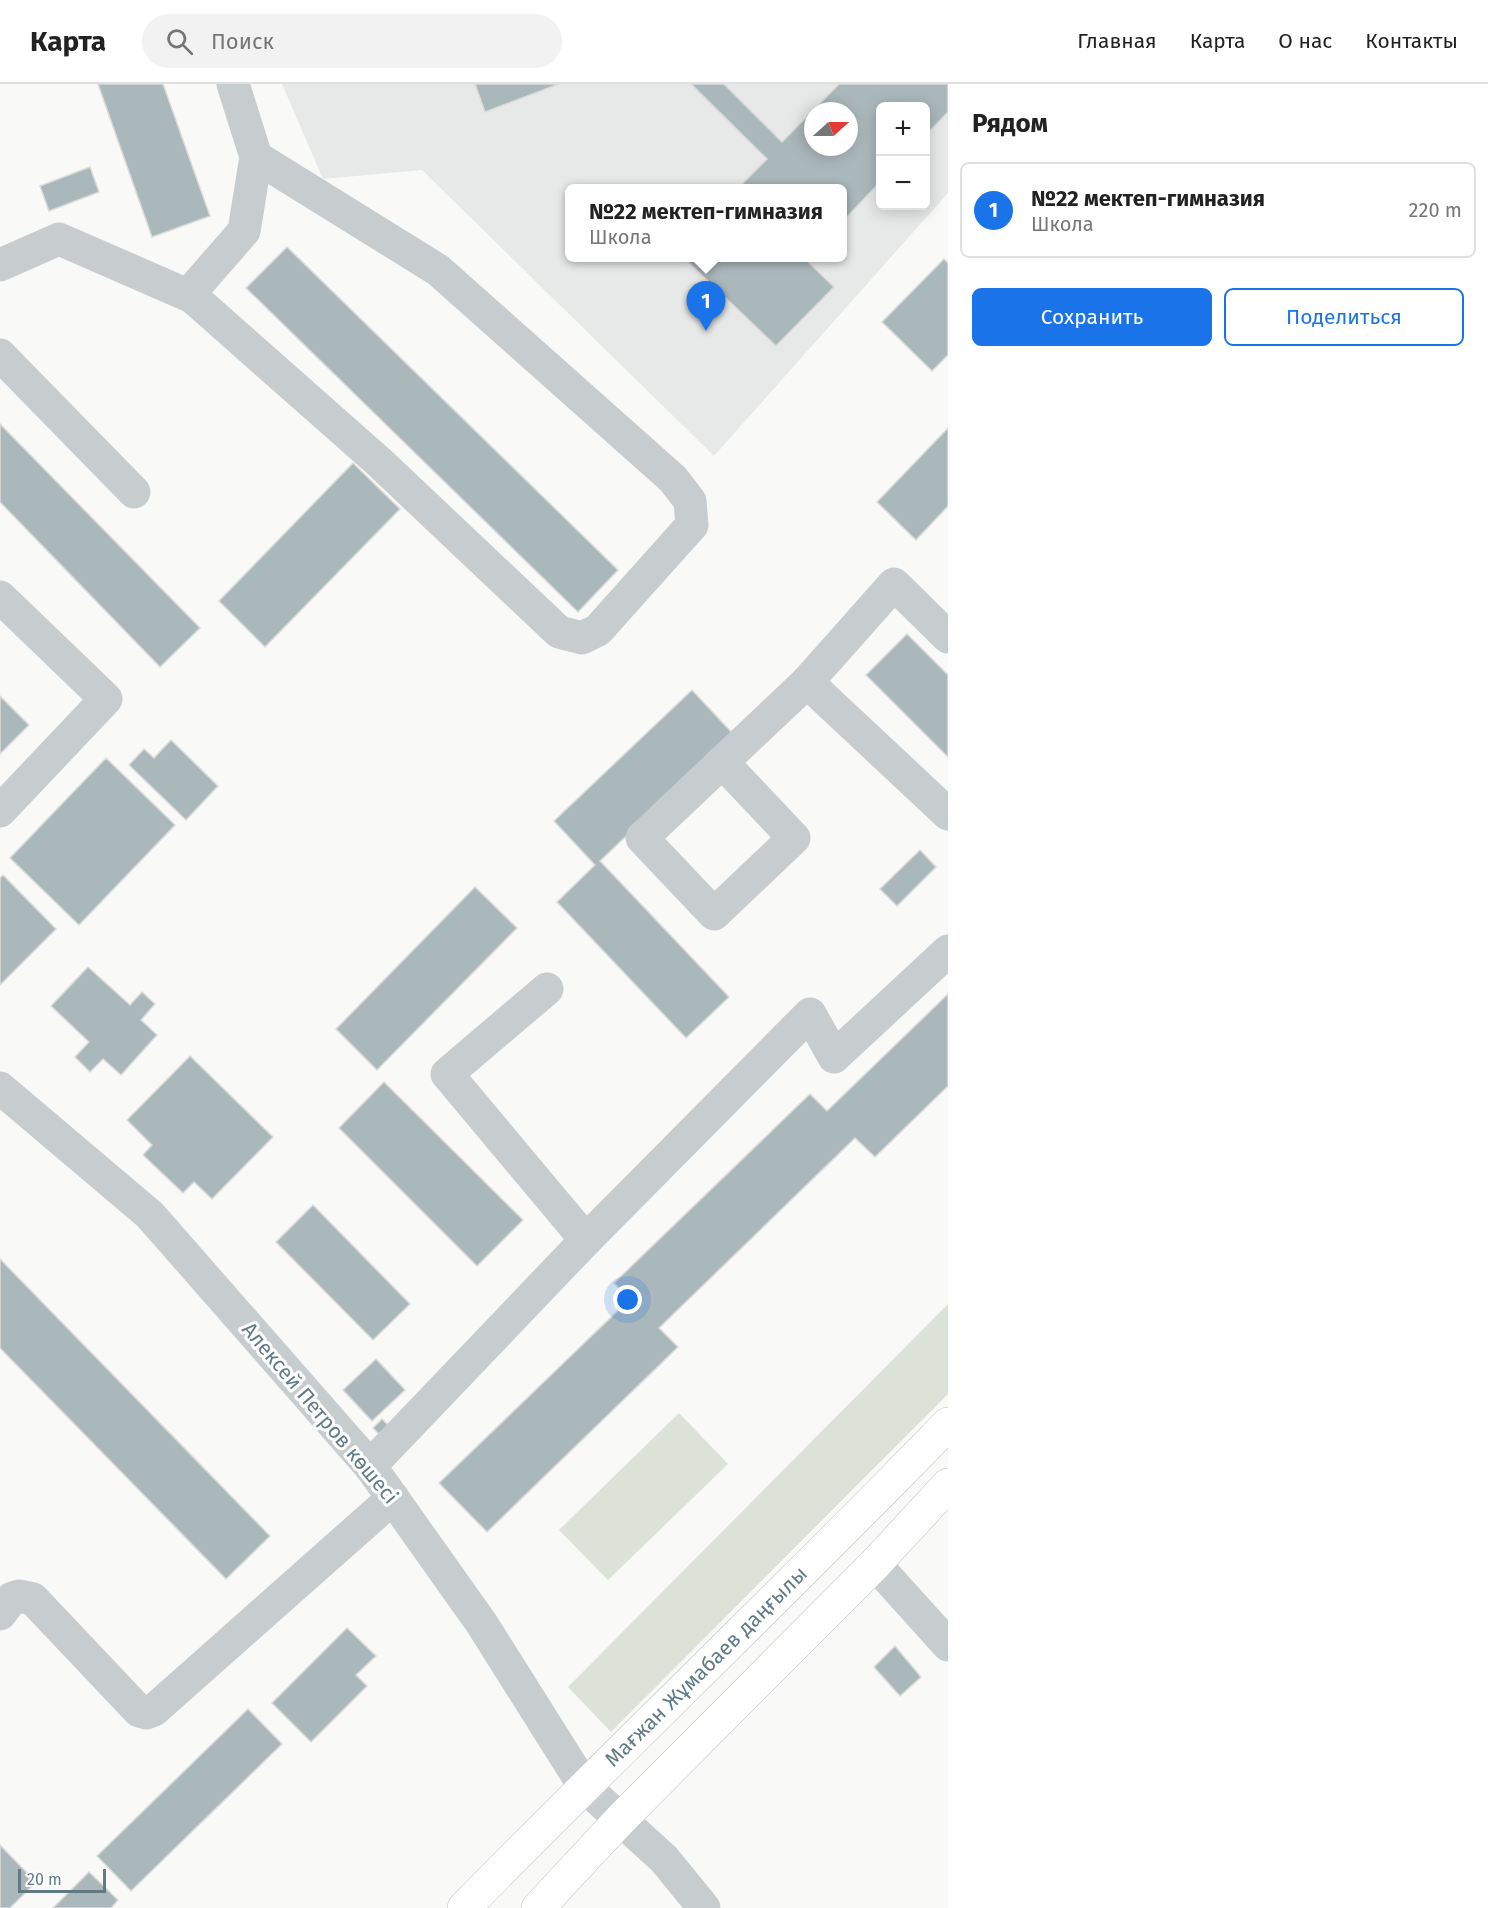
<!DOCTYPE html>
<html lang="ru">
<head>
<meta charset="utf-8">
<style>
	:root { --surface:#fff; --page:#f2f2f2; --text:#222; --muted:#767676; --line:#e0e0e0; --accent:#1a73e8 }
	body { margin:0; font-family:"Fira Sans",sans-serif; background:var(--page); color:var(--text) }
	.controls { position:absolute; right:18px; top:18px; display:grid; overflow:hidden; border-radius:9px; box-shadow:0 3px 15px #0003 }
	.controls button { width:54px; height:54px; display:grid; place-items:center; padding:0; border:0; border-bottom:2px solid var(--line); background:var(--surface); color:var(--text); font:30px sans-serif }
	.compass { position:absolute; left:804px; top:18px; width:54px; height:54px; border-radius:50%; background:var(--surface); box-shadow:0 3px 15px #0003; rotate:69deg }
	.scale { position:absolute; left:18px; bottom:15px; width:88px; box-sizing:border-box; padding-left:6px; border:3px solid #627a84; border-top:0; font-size:16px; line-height:21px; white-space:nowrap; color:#627a84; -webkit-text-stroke:4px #fff; paint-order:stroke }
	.you { position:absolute; left:628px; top:1216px; width:21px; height:21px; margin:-15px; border:4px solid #fff; border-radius:50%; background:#1a73e8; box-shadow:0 0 0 9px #1a73e833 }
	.badge { display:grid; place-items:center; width:39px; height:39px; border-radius:50%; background:var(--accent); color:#fff; font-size:20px; font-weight:700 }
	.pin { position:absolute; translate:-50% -50px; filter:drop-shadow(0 2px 3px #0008) }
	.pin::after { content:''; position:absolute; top:32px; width:21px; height:18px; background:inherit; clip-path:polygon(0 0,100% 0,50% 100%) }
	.popup { position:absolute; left:565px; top:100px; width:282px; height:78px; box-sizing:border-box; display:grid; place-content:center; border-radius:9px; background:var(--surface); filter:drop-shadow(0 2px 4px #0005); font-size:20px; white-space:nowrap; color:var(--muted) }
	.popup b { font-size:22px; color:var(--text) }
	.popup::after { content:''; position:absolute; left:50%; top:100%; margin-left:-12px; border:12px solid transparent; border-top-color:var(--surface) }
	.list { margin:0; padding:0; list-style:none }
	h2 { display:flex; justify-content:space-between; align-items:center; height:78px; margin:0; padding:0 24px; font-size:26px }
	h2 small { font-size:20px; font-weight:400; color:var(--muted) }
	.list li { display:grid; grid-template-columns:39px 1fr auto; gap:18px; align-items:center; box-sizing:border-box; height:96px; margin:0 12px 12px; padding:0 12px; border:2px solid var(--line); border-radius:9px }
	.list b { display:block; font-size:22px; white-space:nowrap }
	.list p { margin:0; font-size:20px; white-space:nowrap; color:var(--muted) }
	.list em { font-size:20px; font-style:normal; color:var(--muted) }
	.actions { display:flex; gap:12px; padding:18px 24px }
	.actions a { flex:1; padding:14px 0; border:2px solid var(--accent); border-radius:9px; text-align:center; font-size:21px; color:var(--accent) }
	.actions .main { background:var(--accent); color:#fff }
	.icon { flex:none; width:33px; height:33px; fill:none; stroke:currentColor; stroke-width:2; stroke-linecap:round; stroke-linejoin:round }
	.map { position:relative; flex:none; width:948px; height:1824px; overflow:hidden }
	header { display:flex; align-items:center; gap:36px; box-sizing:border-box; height:84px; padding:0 30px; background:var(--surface); border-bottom:2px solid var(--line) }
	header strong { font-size:28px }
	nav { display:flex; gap:33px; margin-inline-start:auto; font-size:21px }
	.search { width:420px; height:54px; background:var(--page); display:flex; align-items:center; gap:15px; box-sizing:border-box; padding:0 21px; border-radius:33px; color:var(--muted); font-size:22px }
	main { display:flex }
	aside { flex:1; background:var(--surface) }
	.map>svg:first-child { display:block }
	.built { fill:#e7e9e8; fill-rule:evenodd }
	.green { fill:#dce2d7 }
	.building { fill:#aab7bb; stroke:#dbdbd9; stroke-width:1.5; fill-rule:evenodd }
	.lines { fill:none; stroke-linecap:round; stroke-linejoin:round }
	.major-casing { stroke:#b7bec1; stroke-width:34 }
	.minor { stroke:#c7cccf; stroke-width:33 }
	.major { stroke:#fff; stroke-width:33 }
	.labels { text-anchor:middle; stroke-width:6; stroke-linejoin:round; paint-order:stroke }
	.street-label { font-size:21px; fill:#627a84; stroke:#fff }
</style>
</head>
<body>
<header>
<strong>Карта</strong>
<div class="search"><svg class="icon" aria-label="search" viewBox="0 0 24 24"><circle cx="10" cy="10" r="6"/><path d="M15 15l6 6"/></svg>Поиск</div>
<nav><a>Главная</a><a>Карта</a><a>О нас</a><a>Контакты</a></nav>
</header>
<main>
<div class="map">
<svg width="948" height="1824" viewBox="0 0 948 1824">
	<rect width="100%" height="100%" fill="#f9f9f7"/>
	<path class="built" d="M282 0H948V109L714 372 422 86 323 95ZM880 22H926V122H880ZM813 27H849V63H813ZM570 104H843V174H570Z"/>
	<g class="green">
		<path d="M948 1220V1310L611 1648 568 1603Z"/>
		<path d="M679 1329 728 1380 608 1496 559 1446Z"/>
	</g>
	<g class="building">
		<path d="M98 0H163L210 132 152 153Z"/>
		<path d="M475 0H559L485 28Z"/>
		<path d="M691 0H724L782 58 839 0H948V28L926 51V22H880V98L843 137V104H738L767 75ZM813 27H849V63H813Z"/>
		<path d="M90 83 99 108 49 127 40 102Z"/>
		<path d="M287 163 618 486 578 528 246 204Z"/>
		<path d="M684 174H807L805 175 834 203 776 262Z"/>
		<path d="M944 175 948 179V271L932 287 882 238Z"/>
		<path d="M0 340 200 544 160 583 0 418Z"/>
		<path d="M948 344V422L916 456 877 418Z"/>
		<path d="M353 379 400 425 265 563 219 517Z"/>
		<path d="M907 550 948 591V673L866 591Z"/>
		<path d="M692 606 733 650 600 777 729 913 686 954 557 818 595 781 554 737Z"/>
		<path d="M0 612 29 641 0 670Z"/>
		<path d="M171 656 218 702 186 736 129 681 144 665 154 674Z"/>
		<path d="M106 674 175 741 79 841 10 774Z"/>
		<path d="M920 766 936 783 897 822 880 805Z"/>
		<path d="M3 791 56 845 0 901V794Z"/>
		<path d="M475 803 517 844 377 986 336 945Z"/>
		<path d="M88 883 130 921 142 908 155 920 141 936 157 951 121 991 103 975 90 988 75 973 89 958 51 922Z"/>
		<path d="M948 910V1002L875 1073 855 1054 659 1244 678 1263 487 1448 439 1399 630 1215 614 1199 810 1010 827 1027Z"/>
		<path d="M190 972 273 1053 212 1115 194 1098 183 1109 143 1071 152 1061 127 1036Z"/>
		<path d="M384 998 523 1136 477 1182 339 1044Z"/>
		<path d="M313 1121 410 1220 373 1256 276 1158Z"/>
		<path d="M0 1175 270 1452 226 1495 0 1264Z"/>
		<path d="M376 1275 405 1306 372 1337 343 1306Z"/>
		<path d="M382 1335 391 1344 382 1353 373 1344Z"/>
		<path d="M347 1544 376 1572 356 1591 367 1602 311 1658 272 1619Z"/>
		<path d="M895 1562 921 1593 900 1612 874 1583Z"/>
		<path d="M248 1625 282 1660 131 1807 97 1772Z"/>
		<path d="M0 1761 36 1798 10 1824H0Z"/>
		<path d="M89 1788 118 1816 111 1824H53Z"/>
	</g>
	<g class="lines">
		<defs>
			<g id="major">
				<path id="s1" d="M464 1824C624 1661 789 1504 948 1340"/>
				<path d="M538 1824 620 1736 875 1480 948 1401"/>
			</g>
		</defs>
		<use href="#major" class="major-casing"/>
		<g class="minor">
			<path d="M233 0 256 73 244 147 189 210 378 377 559 548 582 554 598 546 692 441 690 417 673 395 438 186 256 73"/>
			<path d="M0 181 59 155 192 213"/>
			<path d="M0 271 134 408"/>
			<path d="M0 513 106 615 0 727"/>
			<path d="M807 598 948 730"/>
			<path d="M722 678 794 754 714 830 642 754 807 598 894 500 948 553"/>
			<path d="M547 905 447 990 586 1156"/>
			<path d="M0 1004 150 1131 370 1382 482 1540 584 1702 664 1775 704 1824"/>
			<path d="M370 1382 586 1156 810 930 834 973 948 867"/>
			<path d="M875 1480 948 1561"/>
			<path d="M0 1530 12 1514 19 1512 33 1515 139 1627 146 1629 154 1626 393 1414"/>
		</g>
		<use href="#major" class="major"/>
	</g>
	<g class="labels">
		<g class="street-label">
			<text transform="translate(320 1329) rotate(50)" y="7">Алексей Петров көшесі</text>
			<text dy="7" stroke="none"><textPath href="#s1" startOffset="342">Мағжан Жұмабаев даңғылы</textPath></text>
		</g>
	</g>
</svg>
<div class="controls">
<button>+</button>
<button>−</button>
</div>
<svg class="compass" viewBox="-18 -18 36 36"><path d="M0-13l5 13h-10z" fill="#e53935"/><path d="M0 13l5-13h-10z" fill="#767676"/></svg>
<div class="scale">20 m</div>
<div class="you"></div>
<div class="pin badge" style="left:706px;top:247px">1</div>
<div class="popup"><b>№22 мектеп-гимназия</b>Школа</div>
</div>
<aside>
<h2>Рядом<small></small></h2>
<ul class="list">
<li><span class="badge">1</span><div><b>№22 мектеп-гимназия</b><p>Школа</p></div><em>220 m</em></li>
</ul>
<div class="actions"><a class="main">Сохранить</a><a>Поделиться</a></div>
</aside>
</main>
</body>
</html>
